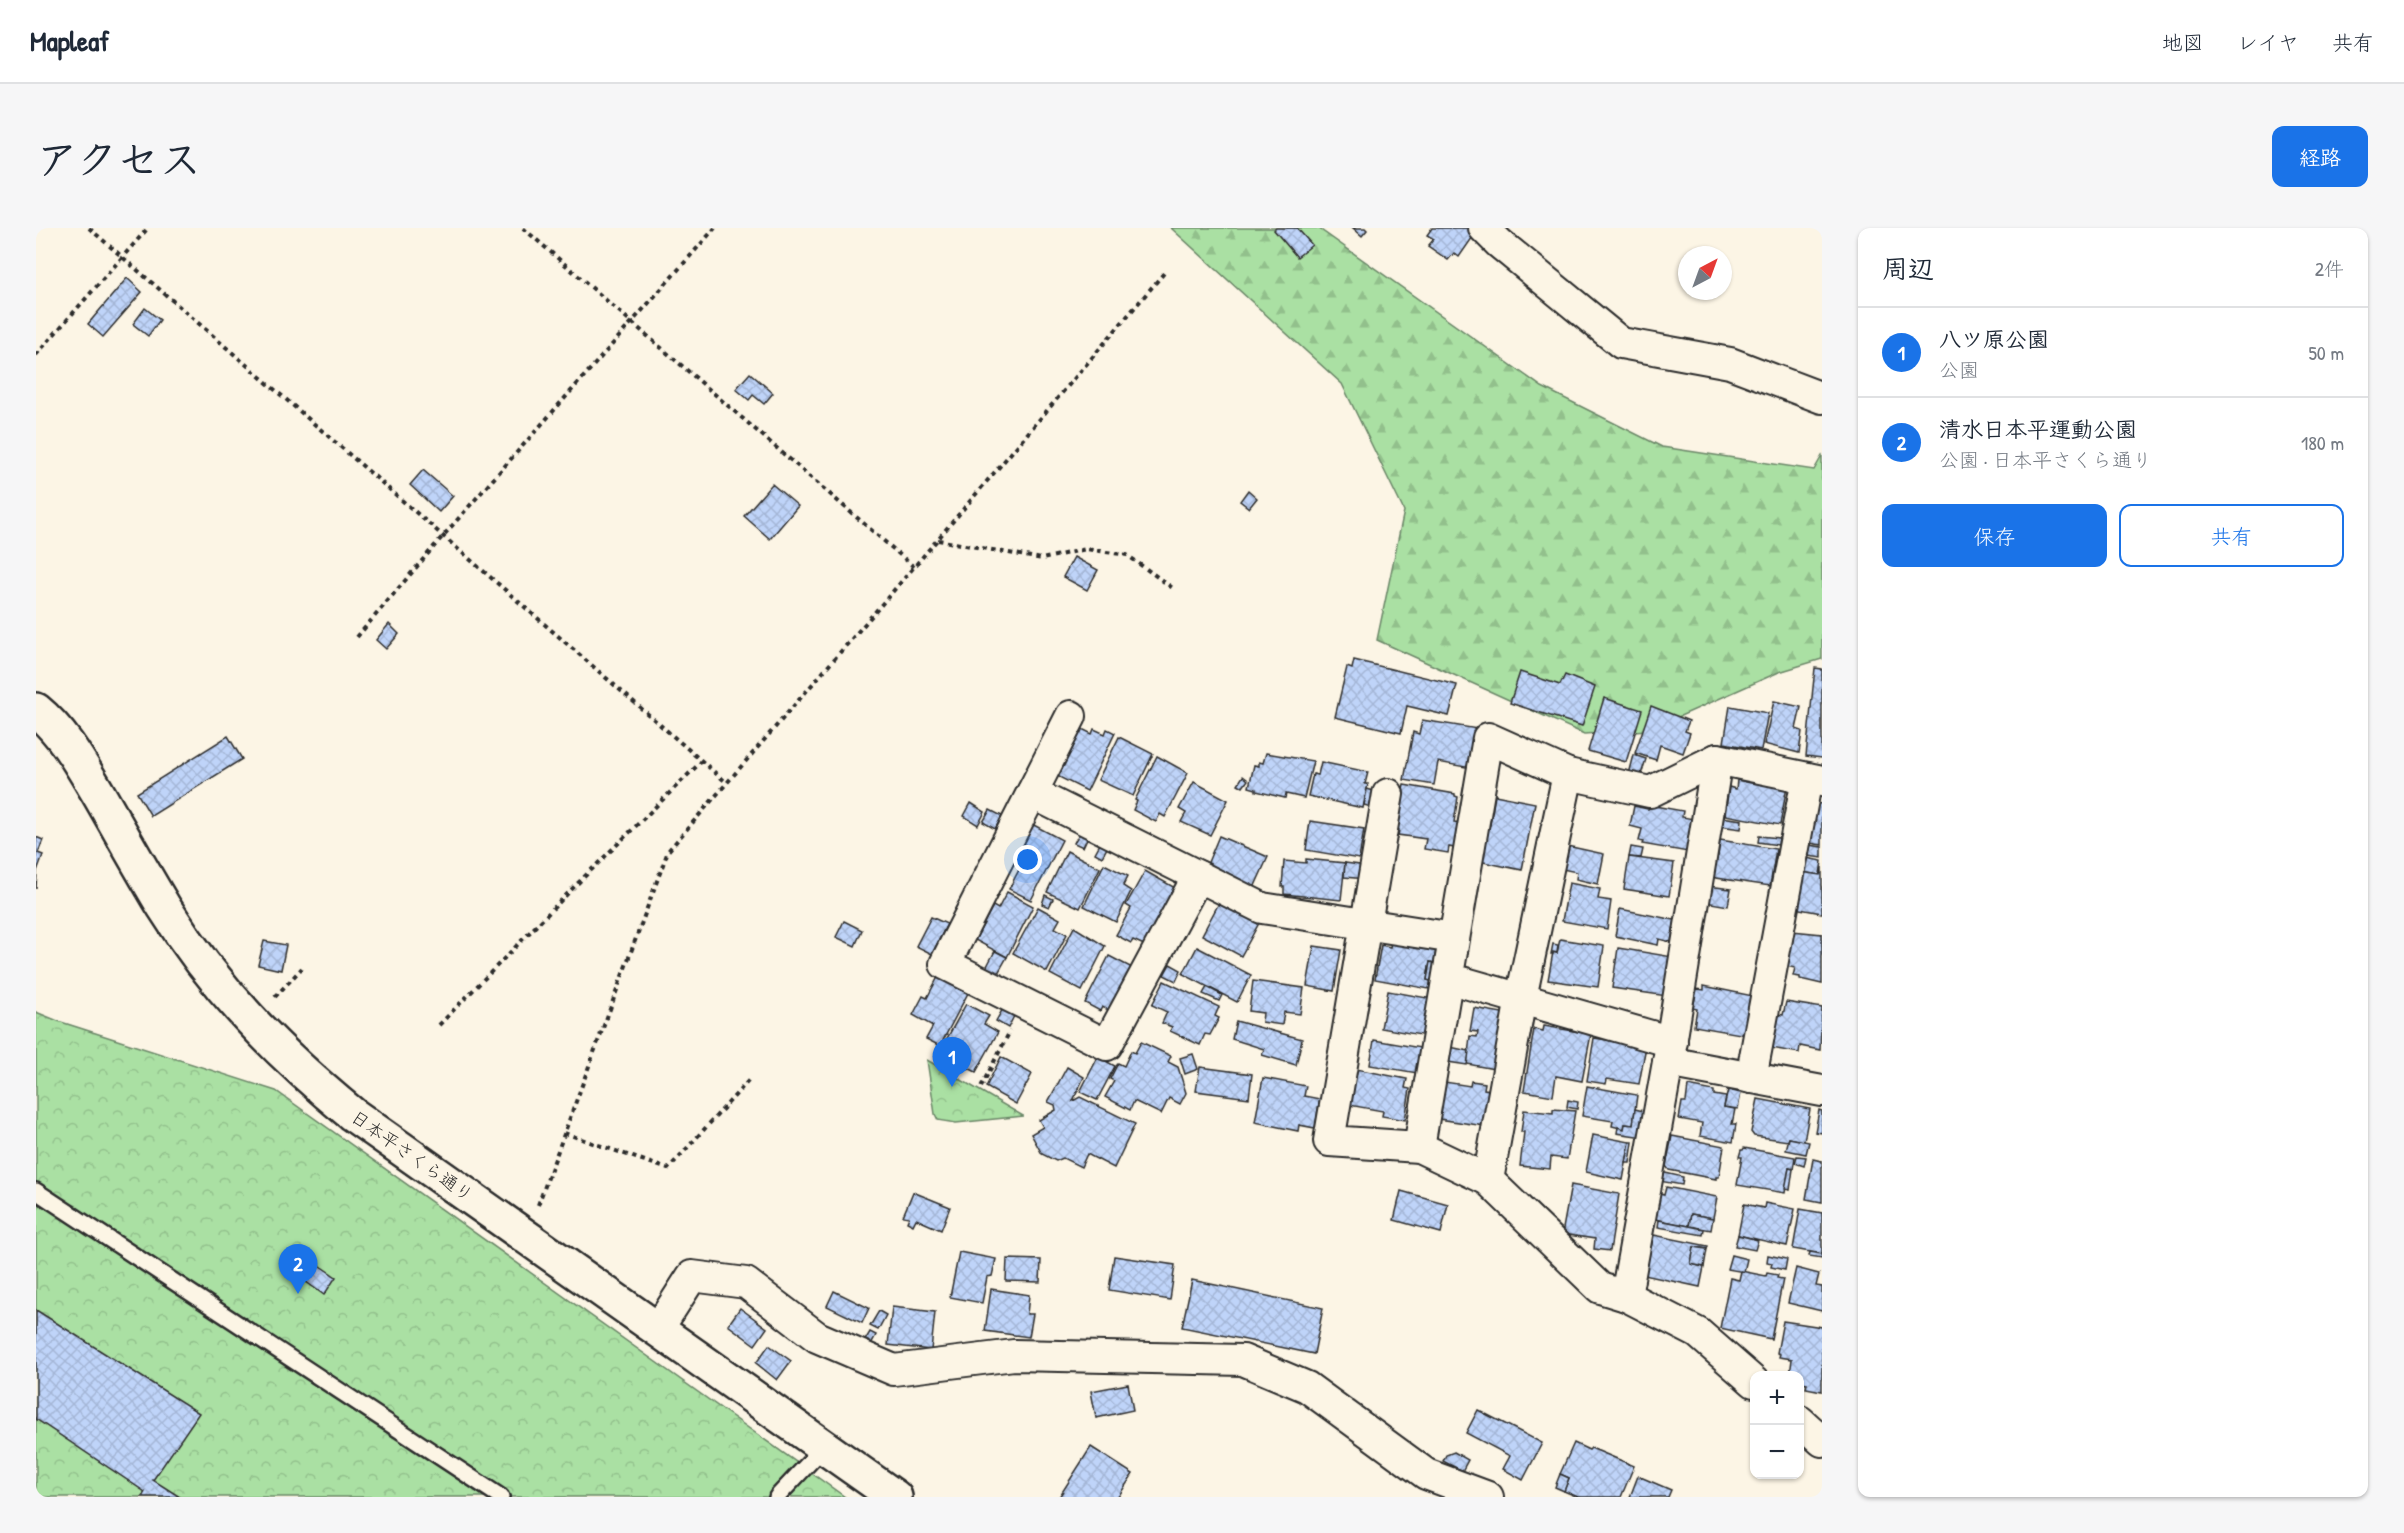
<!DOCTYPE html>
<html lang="ja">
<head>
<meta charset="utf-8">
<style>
	:root { --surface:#fff; --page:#f6f6f7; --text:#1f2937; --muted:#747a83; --line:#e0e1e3; --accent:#1a73e8 }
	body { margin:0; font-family:"Patrick Hand","Klee One",sans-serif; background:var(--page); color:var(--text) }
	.controls { position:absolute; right:18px; bottom:18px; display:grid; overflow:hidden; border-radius:12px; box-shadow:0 2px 4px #0004 }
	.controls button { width:54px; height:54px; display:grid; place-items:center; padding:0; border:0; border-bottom:2px solid var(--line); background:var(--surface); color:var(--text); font:30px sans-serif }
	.compass { position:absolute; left:1642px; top:18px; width:54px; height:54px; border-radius:50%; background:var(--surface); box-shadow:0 2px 4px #0004; rotate:41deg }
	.you { position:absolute; left:992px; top:632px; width:21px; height:21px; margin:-15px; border:4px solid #fff; border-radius:50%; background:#1a73e8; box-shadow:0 0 0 9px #1a73e833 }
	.badge { display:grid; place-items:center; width:39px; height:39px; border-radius:50%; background:var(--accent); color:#fff; font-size:20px; font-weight:700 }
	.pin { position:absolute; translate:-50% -50px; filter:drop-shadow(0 2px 3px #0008) }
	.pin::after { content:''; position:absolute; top:32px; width:21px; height:18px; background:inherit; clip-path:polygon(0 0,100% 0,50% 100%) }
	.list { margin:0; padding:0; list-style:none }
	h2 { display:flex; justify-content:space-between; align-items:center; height:78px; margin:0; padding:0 24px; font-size:26px }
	h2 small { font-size:20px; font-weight:400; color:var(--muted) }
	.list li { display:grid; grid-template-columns:39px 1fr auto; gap:18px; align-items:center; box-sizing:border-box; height:90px; padding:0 24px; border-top:2px solid var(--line) }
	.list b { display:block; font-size:22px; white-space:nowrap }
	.list p { margin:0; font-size:20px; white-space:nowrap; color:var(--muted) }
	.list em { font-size:20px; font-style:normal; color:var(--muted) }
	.actions { display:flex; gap:12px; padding:18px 24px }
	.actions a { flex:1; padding:14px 0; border:2px solid var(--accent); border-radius:12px; text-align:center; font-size:21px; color:var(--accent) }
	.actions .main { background:var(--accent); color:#fff }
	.map { position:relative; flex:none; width:1786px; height:1269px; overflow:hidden; border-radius:12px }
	header { display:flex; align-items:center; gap:36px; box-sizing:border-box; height:84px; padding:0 30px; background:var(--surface); border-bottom:2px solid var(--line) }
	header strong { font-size:28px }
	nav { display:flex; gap:33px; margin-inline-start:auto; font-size:21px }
	.intro { display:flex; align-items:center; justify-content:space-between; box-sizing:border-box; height:144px; padding:0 36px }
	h1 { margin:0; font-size:42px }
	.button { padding:15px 27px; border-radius:12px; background:var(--accent); color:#fff; font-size:21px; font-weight:700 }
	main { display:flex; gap:36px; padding:0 36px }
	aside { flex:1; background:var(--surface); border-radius:12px; box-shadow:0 2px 4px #0004 }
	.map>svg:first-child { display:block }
	.forest { fill:url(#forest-firs); stroke:#6a8667; stroke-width:1.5 }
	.park { fill:url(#park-crowns); stroke:#6a8667; stroke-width:1.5 }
	.building { fill:url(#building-cross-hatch); stroke:#2b2b2b; stroke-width:1.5 }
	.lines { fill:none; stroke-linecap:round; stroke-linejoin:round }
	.service-casing { stroke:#2b2b2b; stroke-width:20 }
	.minor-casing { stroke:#2b2b2b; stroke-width:34 }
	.tertiary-casing { stroke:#2b2b2b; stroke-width:38 }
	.path { stroke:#2b2b2b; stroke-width:4; stroke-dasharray:4.5 4.5; stroke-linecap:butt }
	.service { stroke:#fcf5e5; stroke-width:15 }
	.minor { stroke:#fcf5e5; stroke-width:30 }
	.tertiary { stroke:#fcf5e5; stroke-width:33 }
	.labels { text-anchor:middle; stroke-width:4.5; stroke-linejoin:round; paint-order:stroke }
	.street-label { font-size:18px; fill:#2b2b2b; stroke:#fcf5e5 }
</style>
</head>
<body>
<header>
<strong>Mapleaf</strong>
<nav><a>地図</a><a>レイヤ</a><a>共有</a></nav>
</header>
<div class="intro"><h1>アクセス</h1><a class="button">経路</a></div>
<main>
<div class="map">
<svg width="1786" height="1269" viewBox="0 0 1786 1269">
	<defs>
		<pattern id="forest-firs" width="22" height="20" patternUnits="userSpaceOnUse" patternTransform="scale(1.5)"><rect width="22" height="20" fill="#aae0a3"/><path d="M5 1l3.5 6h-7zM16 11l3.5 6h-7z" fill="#92c08c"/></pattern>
		<pattern id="park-crowns" width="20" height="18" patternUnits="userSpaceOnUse" patternTransform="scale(1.5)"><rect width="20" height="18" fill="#aae0a3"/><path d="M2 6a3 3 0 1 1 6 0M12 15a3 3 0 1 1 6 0" fill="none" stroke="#92c08c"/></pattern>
		<pattern id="building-cross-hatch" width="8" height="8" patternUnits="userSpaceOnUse" patternTransform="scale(1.5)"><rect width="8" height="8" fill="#bfd4f9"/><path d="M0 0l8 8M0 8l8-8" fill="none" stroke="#a4b6d6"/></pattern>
	</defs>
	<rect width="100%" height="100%" fill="#fcf5e5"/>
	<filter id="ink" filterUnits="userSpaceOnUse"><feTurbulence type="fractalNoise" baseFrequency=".0167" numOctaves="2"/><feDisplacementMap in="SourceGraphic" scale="12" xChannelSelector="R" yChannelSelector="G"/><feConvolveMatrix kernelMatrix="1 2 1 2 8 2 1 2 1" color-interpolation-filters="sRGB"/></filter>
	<g filter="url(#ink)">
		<path class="forest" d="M1135 0H1282L1506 159 1626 219 1778 242 1786 228V431L1743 444 1613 502 1548 506 1341 412 1368 283 1306 156Z"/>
		<g class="park">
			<path d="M0 784 22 793 240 863 809 1269H0Z"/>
			<path d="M891 832 987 888H988L920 895 902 892 899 886Z"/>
		</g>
		<g class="building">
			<path d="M1240 0H1261L1276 17 1261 29 1238 2Z"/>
			<path d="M1317 0H1329L1331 2 1326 8Z"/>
			<path d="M1396 0H1437L1441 3 1423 29 1418 25 1412 32 1392 18 1398 11 1391 7Z"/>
			<path d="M91 50 106 64 67 109 52 96Z"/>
			<path d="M109 80 124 92 112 108 97 96Z"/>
			<path d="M714 145 737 165 728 176 717 167 713 172 700 161Z"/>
			<path d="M387 242 417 268 403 284 374 257Z"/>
			<path d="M736 256 762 278 734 311 708 288Z"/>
			<path d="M1212 262 1221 270 1213 280 1204 273Z"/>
			<path d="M1038 329 1062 342 1051 362 1027 349Z"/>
			<path d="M353 396 363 406 350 421 340 412Z"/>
			<path d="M1318 432 1421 457 1413 488 1371 478 1365 505 1299 489 1311 439 1316 441Z"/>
			<path d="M1779 440 1786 441V530L1770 528Z"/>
			<path d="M1484 444 1524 457 1529 447 1559 459 1546 498 1474 475Z"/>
			<path d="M1568 470 1606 482 1590 534 1552 523Z"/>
			<path d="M1738 473 1765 479 1760 501 1766 503 1763 525 1728 516Z"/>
			<path d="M1615 478 1653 493 1649 503 1654 505 1647 525 1624 517 1620 532 1599 525Z"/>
			<path d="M1694 478 1732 485 1725 522 1688 515Z"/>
			<path d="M1386 492 1442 501 1435 540 1402 534 1398 557 1368 552 1377 504 1383 506Z"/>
			<path d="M1044 500 1056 506 1058 501 1069 506 1071 501 1079 505 1051 563 1021 548Z"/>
			<path d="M192 508 206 531 115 588 101 565Z"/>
			<path d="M1083 509 1117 526 1097 568 1062 552Z"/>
			<path d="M1230 525 1277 533 1268 570 1250 566 1249 570 1220 563V561L1213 559 1218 537 1223 538V534L1227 535Z"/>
			<path d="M1598 527 1610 531 1603 553 1592 550Z"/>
			<path d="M1121 528 1152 545 1129 589 1124 586 1120 594 1097 582 1101 573 1099 572Z"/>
			<path d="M1285 534 1332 544 1329 556H1332L1327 580 1272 568 1277 546 1282 547Z"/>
			<path d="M1207 548 1212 552 1207 559 1202 556Z"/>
			<path d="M1716 551 1751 558 1744 597 1689 587 1693 559 1700 561 1701 552 1716 555Z"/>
			<path d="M1158 554 1192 572 1174 607 1145 594 1150 585 1143 581Z"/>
			<path d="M1368 557 1419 566V568L1422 569 1418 594 1428 595 1423 621 1413 619 1412 625 1388 621 1390 611 1362 607 1363 602H1359Z"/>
			<path d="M1331 561 1342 564 1339 580 1328 577Z"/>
			<path d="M1459 567 1499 575 1486 642 1442 633 1448 596 1454 597Z"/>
			<path d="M935 575 949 584 942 597 928 588Z"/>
			<path d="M1781 575 1786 576V617L1774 615Z"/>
			<path d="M1613 577 1647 583 1646 589 1658 591 1652 624 1606 616 1607 614 1603 613 1606 601 1594 598 1598 578 1612 581Z"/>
			<path d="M954 582 966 588 959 601 947 594Z"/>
			<path d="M1685 589 1706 592 1705 601 1684 598Z"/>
			<path d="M1274 593 1328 601 1323 631 1270 622Z"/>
			<path d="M994 595 1026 612 995 672 973 661 986 636 975 631Z"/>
			<path d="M1044 604 1052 608 1047 619 1038 615Z"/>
			<path d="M1183 608 1232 629 1218 660 1170 639Z"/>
			<path d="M1723 608 1743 610 1742 617 1722 614Z"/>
			<path d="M0 609 7 612 2 625 7 627 1 643 0 661Z"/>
			<path d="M1684 612 1740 621 1734 658 1674 649 1678 627 1682 628Z"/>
			<path d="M1065 614 1072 618 1066 629 1059 625Z"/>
			<path d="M1767 616 1786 619V630L1765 627Z"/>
			<path d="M1531 618 1568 626 1562 656 1540 651 1541 644 1526 641Z"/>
			<path d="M1595 619 1607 621 1605 630 1593 629Z"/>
			<path d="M1031 623 1064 640 1044 680 1011 664Z"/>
			<path d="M1593 629 1638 635 1633 668 1588 661Z"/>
			<path d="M1765 629 1786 633 1784 647 1765 644Z"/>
			<path d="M1270 631 1309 635 1305 672 1248 666V659H1246L1248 633 1270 635Z"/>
			<path d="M1309 635 1331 638 1330 651 1308 649Z"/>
			<path d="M1068 636 1092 648 1087 658 1095 663 1080 694 1048 678Z"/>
			<path d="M1786 639V685L1758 680 1765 644 1784 647Z"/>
			<path d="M1109 643 1141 661 1116 716 1110 713 1108 717 1097 712 1095 715 1080 707 1095 680 1090 677Z"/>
			<path d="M1533 655 1564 661 1562 671 1575 673 1571 701 1526 693Z"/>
			<path d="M1672 658 1695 661 1692 678 1669 674Z"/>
			<path d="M971 664 997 678 971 729 939 712 957 678 962 681Z"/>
			<path d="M1009 667 1017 671 1013 679 1006 676Z"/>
			<path d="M1183 675 1223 695 1205 728 1166 707Z"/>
			<path d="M1002 679 1024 691 1019 700 1031 706 1011 744 977 725Z"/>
			<path d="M1584 681 1639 692 1635 714 1623 711 1622 717 1579 708Z"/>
			<path d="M895 689 911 696 896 726 880 718Z"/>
			<path d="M808 693 826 702 819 718 800 709Z"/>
			<path d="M1038 699 1069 718 1046 763 1014 746Z"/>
			<path d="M1756 703 1786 706V756L1764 751V749L1757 748 1759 740 1750 738Z"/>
			<path d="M1524 711 1568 718 1562 759 1512 752 1517 724 1521 725Z"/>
			<path d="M228 713 250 717 245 742 222 737Z"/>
			<path d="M1355 714 1400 722 1398 735 1394 734 1391 752 1395 753 1393 761 1339 751 1345 717 1354 719Z"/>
			<path d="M1517 716 1522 717 1521 725 1517 724V726H1515Z"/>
			<path d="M1278 718 1305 722 1298 763 1271 758Z"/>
			<path d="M1161 719 1215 747 1201 774 1147 746Z"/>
			<path d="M1582 720 1637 729 1631 768 1576 760Z"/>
			<path d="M959 723 971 729 962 745 950 740Z"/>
			<path d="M1073 728 1104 744 1082 786 1066 779 1064 783 1049 775Z"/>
			<path d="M1394 734 1405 736 1402 755 1391 752Z"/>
			<path d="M1134 736 1145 742 1140 753 1128 747Z"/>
			<path d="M902 749 932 765 904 818 890 811 897 798 877 787 887 768 891 770Z"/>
			<path d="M1128 753 1183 779 1179 788 1183 790 1174 807 1169 806 1164 817 1134 803 1136 799 1126 795 1131 784 1116 777Z"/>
			<path d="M1217 753 1268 760 1264 786 1248 784 1246 797 1226 794 1227 785 1213 783Z"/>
			<path d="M1668 758 1717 768 1710 807 1658 798 1661 781 1657 780 1661 761 1668 762Z"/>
			<path d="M1171 759 1186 767 1183 773 1167 766Z"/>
			<path d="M1352 763 1397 771 1390 808 1345 800Z"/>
			<path d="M1750 774 1786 780 1784 822 1764 818 1763 825 1735 820 1741 786 1747 787Z"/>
			<path d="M930 776 953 788 948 796 962 804 940 844 903 825Z"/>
			<path d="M969 777 980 784 972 800 960 793Z"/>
			<path d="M1438 780 1472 786 1464 842 1431 836 1434 808 1441 809 1442 804 1434 803Z"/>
			<path d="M1200 793 1266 811 1260 837 1226 827 1228 821 1196 811Z"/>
			<path d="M1508 798 1555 806 1546 853 1520 848 1517 868 1488 863 1498 801 1507 803Z"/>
			<path d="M1558 810 1610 818 1603 856 1571 851 1570 856 1551 853Z"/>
			<path d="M1338 812 1385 820 1381 845 1334 837Z"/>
			<path d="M1105 814 1135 828 1132 834 1142 839 1150 865 1144 876 1133 870 1125 886 1098 873 1094 882 1069 869 1078 853 1074 851 1082 835 1088 838 1095 823 1099 825Z"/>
			<path d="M1414 819 1433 823 1431 837 1412 834Z"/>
			<path d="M1157 826 1162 841 1149 846 1144 830Z"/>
			<path d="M965 829 996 846 980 876 950 859Z"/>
			<path d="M1062 829 1079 838 1061 872 1044 864Z"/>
			<path d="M1031 839 1048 849 1037 873 1044 869 1099 896 1078 940 1051 926 1045 939 1027 930 1020 933 1006 926 995 906 1007 899 1003 892 1020 882 1019 877 1012 874Z"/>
			<path d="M1164 839 1216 846 1213 870 1160 863Z"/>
			<path d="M1320 841 1371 851 1369 860 1374 861 1369 892 1346 888 1347 883 1313 877Z"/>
			<path d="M1227 850 1270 858 1268 868 1284 871 1279 900 1263 897 1262 903 1219 894Z"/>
			<path d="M1435 853 1449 855 1448 861 1462 863 1455 899 1403 891 1409 854 1434 858Z"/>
			<path d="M1551 858 1601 867 1597 897 1589 896 1588 901 1576 898 1577 893 1546 888Z"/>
			<path d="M1652 858 1678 863V867L1690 869 1688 879 1699 881 1696 896H1700L1697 914 1664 908 1666 895 1643 891 1646 874H1650Z"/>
			<path d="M1692 862 1705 865 1702 881 1688 879Z"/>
			<path d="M1722 871 1774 881 1768 913 1753 910 1752 913 1718 908 1715 904Z"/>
			<path d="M1532 872 1542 874 1541 881 1531 879Z"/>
			<path d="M1517 881 1539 883 1531 931 1515 929 1514 941 1484 938 1488 904H1485L1488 882 1517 885Z"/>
			<path d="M1599 881 1612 884 1607 909 1581 905 1582 899 1588 901 1589 896 1597 897Z"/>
			<path d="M1783 882 1786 883V905L1779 904Z"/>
			<path d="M1557 907 1594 914 1587 952 1550 944Z"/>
			<path d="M1636 908 1688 918 1683 949H1680V951L1633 942 1630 938Z"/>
			<path d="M1753 910 1773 914 1770 926 1750 922Z"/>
			<path d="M1594 914H1597L1594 935H1590Z"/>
			<path d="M1708 920 1759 929 1757 941 1753 940 1749 965 1701 957 1706 929H1703L1705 922H1707Z"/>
			<path d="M1761 928 1770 929 1768 938 1759 935Z"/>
			<path d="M1777 931 1786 933V974L1770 971Z"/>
			<path d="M1753 940 1757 941 1754 962 1749 961Z"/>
			<path d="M1625 944 1647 949 1646 957 1623 953Z"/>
			<path d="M1535 957 1583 966 1574 1023 1558 1021 1559 1011 1526 1006Z"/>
			<path d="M1630 959 1681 969 1677 990 1655 986 1653 998 1619 991 1624 966 1628 967Z"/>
			<path d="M1365 963 1412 976 1405 1005 1358 992Z"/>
			<path d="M877 964 914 979 905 1002 880 991 877 997 871 994 873 989 867 988Z"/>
			<path d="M1729 975 1759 981 1751 1018 1702 1007 1708 976 1728 980Z"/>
			<path d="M1764 981 1786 985V1026L1757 1021Z"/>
			<path d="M1655 986 1677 990 1675 1002 1653 998Z"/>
			<path d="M1623 992 1668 1001 1667 1007 1622 999Z"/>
			<path d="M1618 1007 1672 1018 1671 1021 1658 1019 1655 1036 1668 1039 1664 1059 1608 1047Z"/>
			<path d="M1702 1007 1722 1012 1719 1022 1699 1018Z"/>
			<path d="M1658 1019 1671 1021 1668 1039 1655 1036Z"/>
			<path d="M923 1024 960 1031 956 1048 951 1049 946 1075 914 1069Z"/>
			<path d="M1774 1024 1786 1026V1030L1773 1028Z"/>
			<path d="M1695 1027 1711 1031 1708 1044 1691 1041Z"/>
			<path d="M1732 1027 1751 1031 1749 1042 1735 1039 1736 1035 1731 1034Z"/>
			<path d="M1078 1028 1139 1037 1134 1072 1073 1062Z"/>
			<path d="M971 1031 1005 1032 1004 1054 970 1053Z"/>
			<path d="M281 1036 300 1049 288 1067 269 1053Z"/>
			<path d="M1760 1040 1783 1046 1780 1058 1786 1059V1083L1752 1075Z"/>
			<path d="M1705 1043 1730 1048 1731 1045 1742 1047 1741 1050 1747 1051 1735 1111 1684 1100 1694 1050 1703 1052Z"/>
			<path d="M1156 1052 1287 1080 1278 1126 1146 1099Z"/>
			<path d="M955 1061 993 1067 991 1086H997L993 1109 949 1103Z"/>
			<path d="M798 1063 833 1080 826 1095 791 1078Z"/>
			<path d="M856 1079 899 1084 895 1122 852 1117Z"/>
			<path d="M704 1080 731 1100 719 1117 692 1097Z"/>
			<path d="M0 1082 163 1185 117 1252 144 1269H106L109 1264 0 1191Z"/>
			<path d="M843 1083 850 1087 842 1102 834 1098Z"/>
			<path d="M1747 1093 1786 1099V1163L1770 1160 1771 1155 1764 1154V1148L1754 1147 1756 1131 1743 1129 1744 1126 1741 1125Z"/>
			<path d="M834 1104 840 1107 835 1116 828 1114Z"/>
			<path d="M733 1117 755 1133 741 1152 720 1135Z"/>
			<path d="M1092 1156 1097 1182 1060 1190 1055 1163Z"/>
			<path d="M1442 1182 1506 1215 1487 1252 1467 1241 1474 1228 1430 1205Z"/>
			<path d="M1538 1215 1553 1222 1555 1220 1598 1238 1585 1269H1542L1528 1263 1533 1250 1524 1246Z"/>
			<path d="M1055 1219 1097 1246 1082 1269H1023Z"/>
			<path d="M1418 1224 1432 1232 1426 1243 1407 1233 1410 1227Z"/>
			<path d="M1524 1246 1533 1250 1528 1263 1519 1259Z"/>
			<path d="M1602 1248 1635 1262 1632 1269H1594Z"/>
		</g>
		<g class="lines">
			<defs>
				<g id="service">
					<path d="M0 963 465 1269"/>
					<path d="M741 1269 788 1219"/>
				</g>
				<g id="minor">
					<path d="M1448 0 1463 15 1585 115 1694 135 1786 170"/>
					<path d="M1035 488 909 736 1071 817 1162 648"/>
					<path d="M996 565 1226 680 1418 710"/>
					<path d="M1352 566 1293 913 1383 919 1452 952 1564 1060 1590 1068 1662 1105 1718 1154"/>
					<path d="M1412 750 1636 814"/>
					<path d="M1632 834 1786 863"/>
					<path d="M1715 850 1771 550"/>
					<path d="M1383 919 1452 510 1532 546 1614 564 1681 531 1786 553"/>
					<path d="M1452 952 1485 770 1532 546"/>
					<path d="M1590 1068 1632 834 1681 531"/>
					<path d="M622 1101 656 1048 710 1055 781 1109 858 1142 978 1127 1207 1132 1271 1159 1390 1246 1452 1269"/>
					<path d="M1764 1193 1786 1213"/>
				</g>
				<path id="tertiary" d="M0 482C27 504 44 535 62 565 84 603 105 641 128 679 179 761 242 825 316 886L859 1269"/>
			</defs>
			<use href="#service" class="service-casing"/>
			<use href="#minor" class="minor-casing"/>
			<use href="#tertiary" class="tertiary-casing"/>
			<g class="path">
				<path d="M53 0 691 555"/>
				<path d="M487 0 878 339"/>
				<path d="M0 127 112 0"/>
				<path d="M902 312 1006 331 1050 321 1091 327 1138 361"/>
				<path d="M321 409 407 308 679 0"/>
				<path d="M239 769 266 740"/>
				<path d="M403 797 541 656 666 533"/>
				<path d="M945 859 974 803"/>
				<path d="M528 905 632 941 714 851"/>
				<path d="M502 977 632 623 878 339 1128 45"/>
			</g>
			<use href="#service" class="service"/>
			<use href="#minor" class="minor"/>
			<use href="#tertiary" class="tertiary"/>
		</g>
	</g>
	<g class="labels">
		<g class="street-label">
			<text transform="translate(376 928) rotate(35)" y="6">日本平さくら通り</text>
		</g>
	</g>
</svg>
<div class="controls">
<button>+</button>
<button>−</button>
</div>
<svg class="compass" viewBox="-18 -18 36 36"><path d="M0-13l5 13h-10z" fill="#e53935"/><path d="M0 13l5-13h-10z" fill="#747a83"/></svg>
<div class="you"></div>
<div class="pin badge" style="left:916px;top:859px">1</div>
<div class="pin badge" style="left:262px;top:1066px">2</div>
</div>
<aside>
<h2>周辺<small>2件</small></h2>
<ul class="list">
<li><span class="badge">1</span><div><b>八ツ原公園</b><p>公園</p></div><em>50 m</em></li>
<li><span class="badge">2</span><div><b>清水日本平運動公園</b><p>公園 · 日本平さくら通り</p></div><em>180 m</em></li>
</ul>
<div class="actions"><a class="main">保存</a><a>共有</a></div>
</aside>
</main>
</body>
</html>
